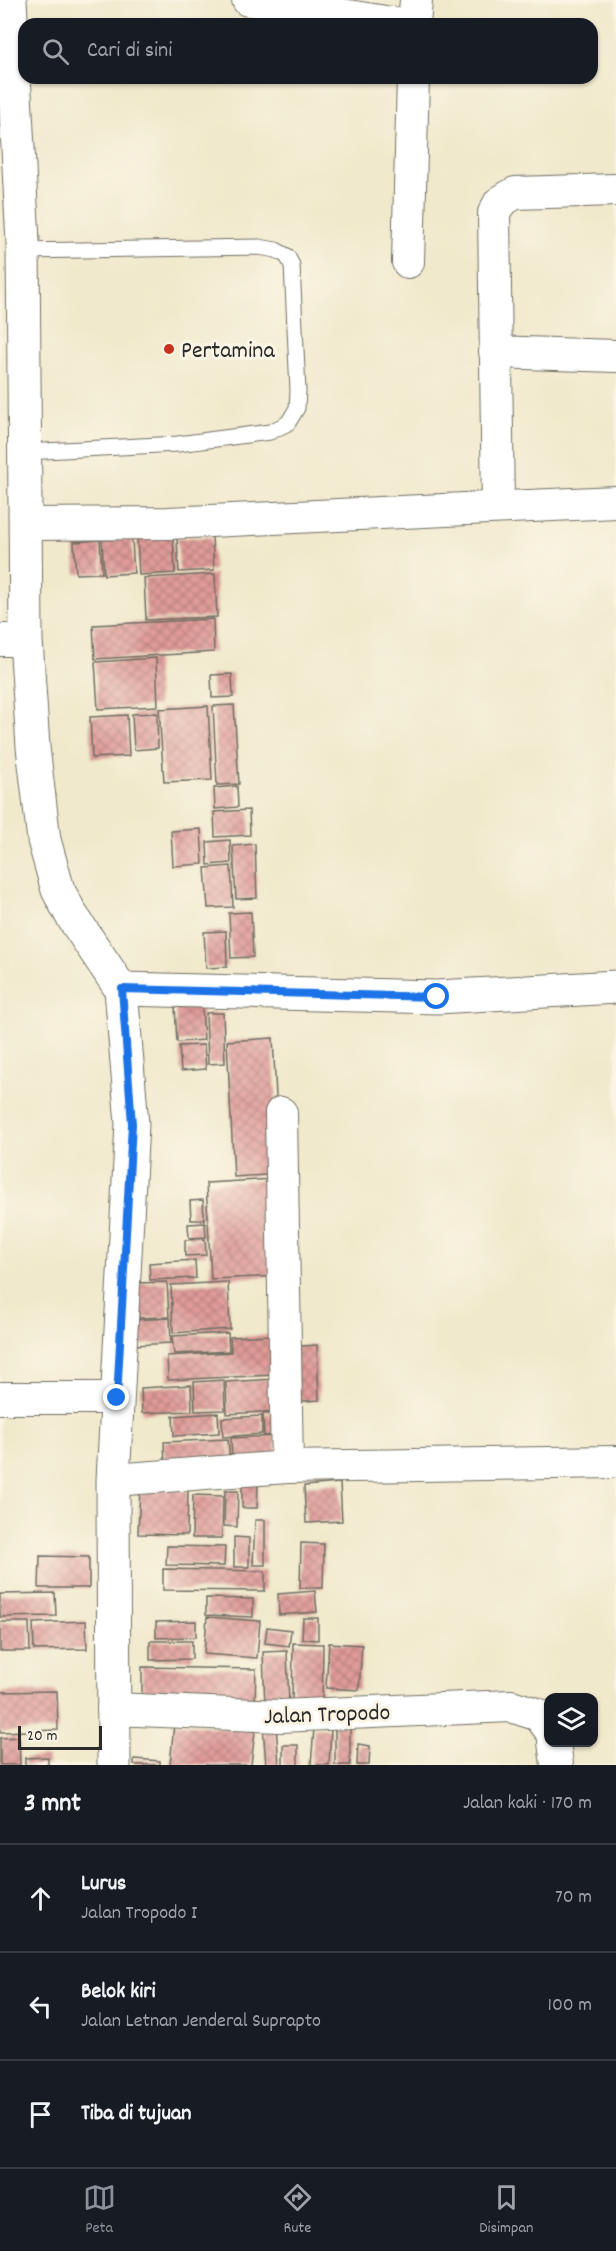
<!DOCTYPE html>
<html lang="id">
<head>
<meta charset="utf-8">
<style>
	:root { --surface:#171b24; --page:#242831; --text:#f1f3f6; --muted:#9ea1a6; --line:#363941; --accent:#8c9099 }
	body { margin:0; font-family:Dekko,sans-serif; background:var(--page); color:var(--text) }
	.controls { position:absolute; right:18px; bottom:18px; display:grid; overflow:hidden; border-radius:12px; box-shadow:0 2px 4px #0004 }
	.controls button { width:54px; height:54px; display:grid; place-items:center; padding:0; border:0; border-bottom:2px solid var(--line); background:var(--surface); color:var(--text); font:30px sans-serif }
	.scale { position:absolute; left:18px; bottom:15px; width:84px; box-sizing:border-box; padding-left:6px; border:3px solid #2b2b2b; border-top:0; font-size:16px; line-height:21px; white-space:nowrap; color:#2b2b2b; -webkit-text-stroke:4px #fcf5e5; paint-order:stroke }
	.stop { position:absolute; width:18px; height:18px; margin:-14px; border:4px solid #1a73e8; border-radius:50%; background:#fff }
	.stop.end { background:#1a73e8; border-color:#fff; box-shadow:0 2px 6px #0008 }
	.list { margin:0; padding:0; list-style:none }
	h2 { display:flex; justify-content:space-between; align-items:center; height:78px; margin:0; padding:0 24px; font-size:26px }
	h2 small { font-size:20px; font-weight:400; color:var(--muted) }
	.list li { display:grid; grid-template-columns:39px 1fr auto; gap:18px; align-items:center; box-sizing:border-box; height:108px; padding:0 24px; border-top:2px solid var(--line) }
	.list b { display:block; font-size:22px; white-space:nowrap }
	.list p { margin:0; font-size:20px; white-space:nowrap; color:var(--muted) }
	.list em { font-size:20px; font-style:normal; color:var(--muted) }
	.icon { flex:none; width:33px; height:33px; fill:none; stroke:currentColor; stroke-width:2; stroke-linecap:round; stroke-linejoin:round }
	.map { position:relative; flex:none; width:616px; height:1765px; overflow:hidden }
	.search { position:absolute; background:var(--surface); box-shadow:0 2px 4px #0004; left:18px; right:18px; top:18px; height:66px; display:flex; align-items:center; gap:15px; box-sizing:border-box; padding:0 21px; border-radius:18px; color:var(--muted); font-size:22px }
	.sheet { height:402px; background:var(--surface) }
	nav { display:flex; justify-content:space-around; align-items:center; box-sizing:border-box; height:84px; border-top:2px solid var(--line); background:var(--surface); font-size:16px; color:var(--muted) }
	nav a { display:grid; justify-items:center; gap:3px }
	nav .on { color:var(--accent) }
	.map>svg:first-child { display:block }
	.building { fill:url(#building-cross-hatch) }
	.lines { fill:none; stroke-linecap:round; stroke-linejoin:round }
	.lane-casing { stroke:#706e63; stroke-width:17 }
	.street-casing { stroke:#706e63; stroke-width:34 }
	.secondary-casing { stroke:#706e63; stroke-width:35 }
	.lane { stroke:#fff; stroke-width:15 }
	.street { stroke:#fff; stroke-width:32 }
	.secondary { stroke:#fff; stroke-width:33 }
	.route { stroke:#1a73e8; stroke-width:8 }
	.poi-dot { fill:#c8321e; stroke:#fcf5e5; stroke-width:2 }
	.labels { text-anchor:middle; stroke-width:6; stroke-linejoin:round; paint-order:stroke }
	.poi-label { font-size:24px; fill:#2b2b2b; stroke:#fcf5e5; text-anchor:start }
	.street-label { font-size:24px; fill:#2b2b2b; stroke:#fcf5e5 }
</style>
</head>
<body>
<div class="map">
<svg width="616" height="1765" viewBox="0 0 616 1765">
	<defs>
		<pattern id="building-cross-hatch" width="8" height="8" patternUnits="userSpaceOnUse" patternTransform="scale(1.5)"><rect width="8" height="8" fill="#e09b99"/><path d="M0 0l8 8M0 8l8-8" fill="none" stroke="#b67f7d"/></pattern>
	</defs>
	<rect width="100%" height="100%" fill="#fcf5e5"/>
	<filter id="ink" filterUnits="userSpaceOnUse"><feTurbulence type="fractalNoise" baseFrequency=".0167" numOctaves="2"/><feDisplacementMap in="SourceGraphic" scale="12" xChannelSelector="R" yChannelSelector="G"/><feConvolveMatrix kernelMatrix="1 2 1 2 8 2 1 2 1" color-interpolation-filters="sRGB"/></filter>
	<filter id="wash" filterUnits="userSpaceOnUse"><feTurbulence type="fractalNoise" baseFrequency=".008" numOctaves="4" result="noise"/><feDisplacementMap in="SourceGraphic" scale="24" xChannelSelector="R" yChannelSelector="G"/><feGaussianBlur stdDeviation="1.35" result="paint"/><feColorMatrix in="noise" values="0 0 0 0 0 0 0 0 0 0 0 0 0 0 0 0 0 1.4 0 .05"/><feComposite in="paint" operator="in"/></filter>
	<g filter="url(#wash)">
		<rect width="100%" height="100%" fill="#f0e9cc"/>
		<g id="blocks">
			<g class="building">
				<path d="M173 536 175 573 139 575 137 538Z"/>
				<path d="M212 537 214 570 179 572 177 538Z"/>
				<path d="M132 539 134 573 104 575 102 540Z"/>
				<path d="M100 540 102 573 76 574 74 542Z"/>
				<path d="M215 574 217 617 146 620 144 578Z"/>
				<path d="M213 619 214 652 95 659 93 625Z"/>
				<path d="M156 658 158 706 98 709 95 662Z"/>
				<path d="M232 674 233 697 212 698 211 675Z"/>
				<path d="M234 705 239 784 217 785 213 706Z"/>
				<path d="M208 706 212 780 164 782 159 709Z"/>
				<path d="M157 713 158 748 134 750 132 714Z"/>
				<path d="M127 715 129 756 92 758 90 717Z"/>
				<path d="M237 786 238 807 215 809 214 788Z"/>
				<path d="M249 810 250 835 215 837 214 812Z"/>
				<path d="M201 829 203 864 173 866 171 831Z"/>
				<path d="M230 840 231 863 208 865 207 842Z"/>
				<path d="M255 844 257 898 236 899 233 846Z"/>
				<path d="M231 866 233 907 208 908 205 868Z"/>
				<path d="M251 912 253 957 231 958 229 913Z"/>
				<path d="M226 931 227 967 206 968 204 932Z"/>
				<path d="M202 1005 204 1040 177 1042 175 1006Z"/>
				<path d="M206 1013H223L225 1063 208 1064Z"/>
				<path d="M273 1038 280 1174 234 1177 227 1041Z"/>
				<path d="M204 1045 206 1069 181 1071 179 1046Z"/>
				<path d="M275 1179 280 1276 211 1279 206 1183Z"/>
				<path d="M203 1200 204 1220H191L190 1201Z"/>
				<path d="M205 1223 206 1237 189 1238 188 1224Z"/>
				<path d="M205 1239 206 1255 185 1256V1240Z"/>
				<path d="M195 1260 196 1278 150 1280 149 1263Z"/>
				<path d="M167 1282 169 1317 139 1318 137 1283Z"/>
				<path d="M228 1282 230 1329 173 1333 171 1285Z"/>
				<path d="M170 1318 171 1343 135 1345 133 1320Z"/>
				<path d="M228 1333 229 1351 174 1354 172 1336Z"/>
				<path d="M271 1335 273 1375 168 1380 167 1356 231 1352 230 1337Z"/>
				<path d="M317 1345 319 1400 292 1402 289 1347Z"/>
				<path d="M276 1379 278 1411 227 1414 226 1382Z"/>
				<path d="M224 1380 225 1410 195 1411 194 1382Z"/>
				<path d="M191 1385 192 1411 142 1413 141 1388Z"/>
				<path d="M218 1413 219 1433 174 1436 173 1416Z"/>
				<path d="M278 1413 279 1435 264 1436 263 1414Z"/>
				<path d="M262 1416V1434L223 1437 222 1418Z"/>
				<path d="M275 1436 277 1459 232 1461 231 1438Z"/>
				<path d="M228 1439 230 1462 165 1465 164 1442Z"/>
				<path d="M340 1483 342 1521 306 1523 304 1486Z"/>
				<path d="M242 1484H258L257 1508H242Z"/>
				<path d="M140 1489 188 1490 187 1535 138 1534Z"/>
				<path d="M225 1491H238L237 1527 224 1526Z"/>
				<path d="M193 1495 223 1496 222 1538H192Z"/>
				<path d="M255 1520H265V1565H253Z"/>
				<path d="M234 1537 249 1538V1567H234Z"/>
				<path d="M301 1543 324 1544 323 1588H300Z"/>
				<path d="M167 1546 225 1547 224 1566 166 1565Z"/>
				<path d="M40 1556 89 1557V1588H39Z"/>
				<path d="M163 1569 265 1571V1591L163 1590Z"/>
				<path d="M315 1591 317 1612 279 1615 278 1594Z"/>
				<path d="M55 1593 56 1616 0 1617V1594Z"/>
				<path d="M206 1598 253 1599V1617L206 1615Z"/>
				<path d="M207 1617 260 1621 257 1658 204 1654Z"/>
				<path d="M303 1618H318V1640L302 1639Z"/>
				<path d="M86 1621 87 1649 34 1650 33 1623Z"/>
				<path d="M196 1621V1637L156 1638V1622Z"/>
				<path d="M0 1622H29L30 1651H0Z"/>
				<path d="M267 1627 291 1630 289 1646 265 1643Z"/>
				<path d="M150 1641H192V1659L150 1660Z"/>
				<path d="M293 1643 323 1644 322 1707H292Z"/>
				<path d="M329 1643 362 1645 359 1690 326 1688Z"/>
				<path d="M287 1651 289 1706 265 1707 263 1652Z"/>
				<path d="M142 1667 256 1669 255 1705 142 1702Z"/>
				<path d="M57 1691 58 1730 0 1732V1692Z"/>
				<path d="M174 1723 255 1731 251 1765H170Z"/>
				<path d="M276 1725 279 1765H266L263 1726Z"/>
				<rect x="335" y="1725" width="15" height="40"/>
				<path d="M314 1728 331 1729 329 1765H311Z"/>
				<path d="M19 1737 20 1765H0V1738Z"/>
				<path d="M358 1744 370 1746 369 1765H357Z"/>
				<rect x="283" y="1745" width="15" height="20"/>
				<path d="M48 1757V1765H25V1758Z"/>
				<path d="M134 1759 160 1761V1765H134Z"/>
			</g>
		</g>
	</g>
	<g filter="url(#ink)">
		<use href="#blocks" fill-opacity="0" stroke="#706e63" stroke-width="1.5"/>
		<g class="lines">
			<defs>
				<path id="lane" d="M22 251 259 247 276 250 287 256 292 265 298 391 297 408 288 423 270 432 178 444 25 452"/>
				<g id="street">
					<path d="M248 0 398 24"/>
					<path d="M414 24 416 0"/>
					<path d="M408 262 413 78"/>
					<path d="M495 352 616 356"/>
					<path d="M498 507 494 213 500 202 515 193 616 190"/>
					<path d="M25 524 168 523 616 502"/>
					<path d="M0 640H26"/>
					<path d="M281 1113 287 1467"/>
					<path d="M0 1398H117"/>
					<path d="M113 1480 287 1467 616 1462"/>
					<path d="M113 1709 280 1716 511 1706 539 1715 548 1727"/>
					<path d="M554 1742 557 1765"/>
				</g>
				<g id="secondary">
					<path d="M10 0 23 242 26 640 33 747 44 840 58 890 72 916 121 989 132 1124 113 1480 114 1765"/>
					<path d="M121 989 437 997 616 987"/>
				</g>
			</defs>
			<use href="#lane" class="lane-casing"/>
			<use href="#street" class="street-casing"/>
			<use href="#secondary" class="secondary-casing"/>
			<use href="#lane" class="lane"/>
			<use href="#street" class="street"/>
			<use href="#secondary" class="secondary"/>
		</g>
	</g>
	<g class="lines" filter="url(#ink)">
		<path class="route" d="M117 1398 132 1124 122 989 437 997"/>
	</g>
	<circle class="poi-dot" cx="169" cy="349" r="6"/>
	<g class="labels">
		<g class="poi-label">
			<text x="181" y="357">Pertamina</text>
		</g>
		<g class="street-label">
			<text transform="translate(327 1713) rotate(-2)" y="8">Jalan Tropodo</text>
		</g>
	</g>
</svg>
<div class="controls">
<button><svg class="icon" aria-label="layers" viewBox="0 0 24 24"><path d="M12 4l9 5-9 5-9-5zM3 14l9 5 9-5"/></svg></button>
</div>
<div class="scale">20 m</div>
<div class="stop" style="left:437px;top:997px"></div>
<div class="stop end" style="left:117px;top:1398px"></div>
<div class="search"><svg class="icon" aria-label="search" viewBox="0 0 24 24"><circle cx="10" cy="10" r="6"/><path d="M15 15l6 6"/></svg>Cari di sini</div>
</div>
<section class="sheet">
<h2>3 mnt<small>Jalan kaki · 170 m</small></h2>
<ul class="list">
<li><svg class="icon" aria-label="ahead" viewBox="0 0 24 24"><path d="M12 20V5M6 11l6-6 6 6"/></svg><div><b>Lurus</b><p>Jalan Tropodo I</p></div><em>70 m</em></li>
<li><svg class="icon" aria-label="left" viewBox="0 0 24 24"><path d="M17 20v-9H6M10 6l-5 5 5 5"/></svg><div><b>Belok kiri</b><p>Jalan Letnan Jenderal Suprapto</p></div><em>100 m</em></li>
<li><svg class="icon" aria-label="arrive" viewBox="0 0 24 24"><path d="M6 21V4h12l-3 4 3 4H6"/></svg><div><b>Tiba di tujuan</b></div></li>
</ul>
</section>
<nav>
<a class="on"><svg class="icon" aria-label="map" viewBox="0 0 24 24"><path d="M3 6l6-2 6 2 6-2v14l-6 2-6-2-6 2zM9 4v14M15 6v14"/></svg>Peta</a>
<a><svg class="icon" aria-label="directions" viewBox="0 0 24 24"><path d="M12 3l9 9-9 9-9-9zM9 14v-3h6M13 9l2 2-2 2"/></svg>Rute</a>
<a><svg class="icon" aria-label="saved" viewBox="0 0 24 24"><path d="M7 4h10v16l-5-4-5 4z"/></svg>Disimpan</a>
</nav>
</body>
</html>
